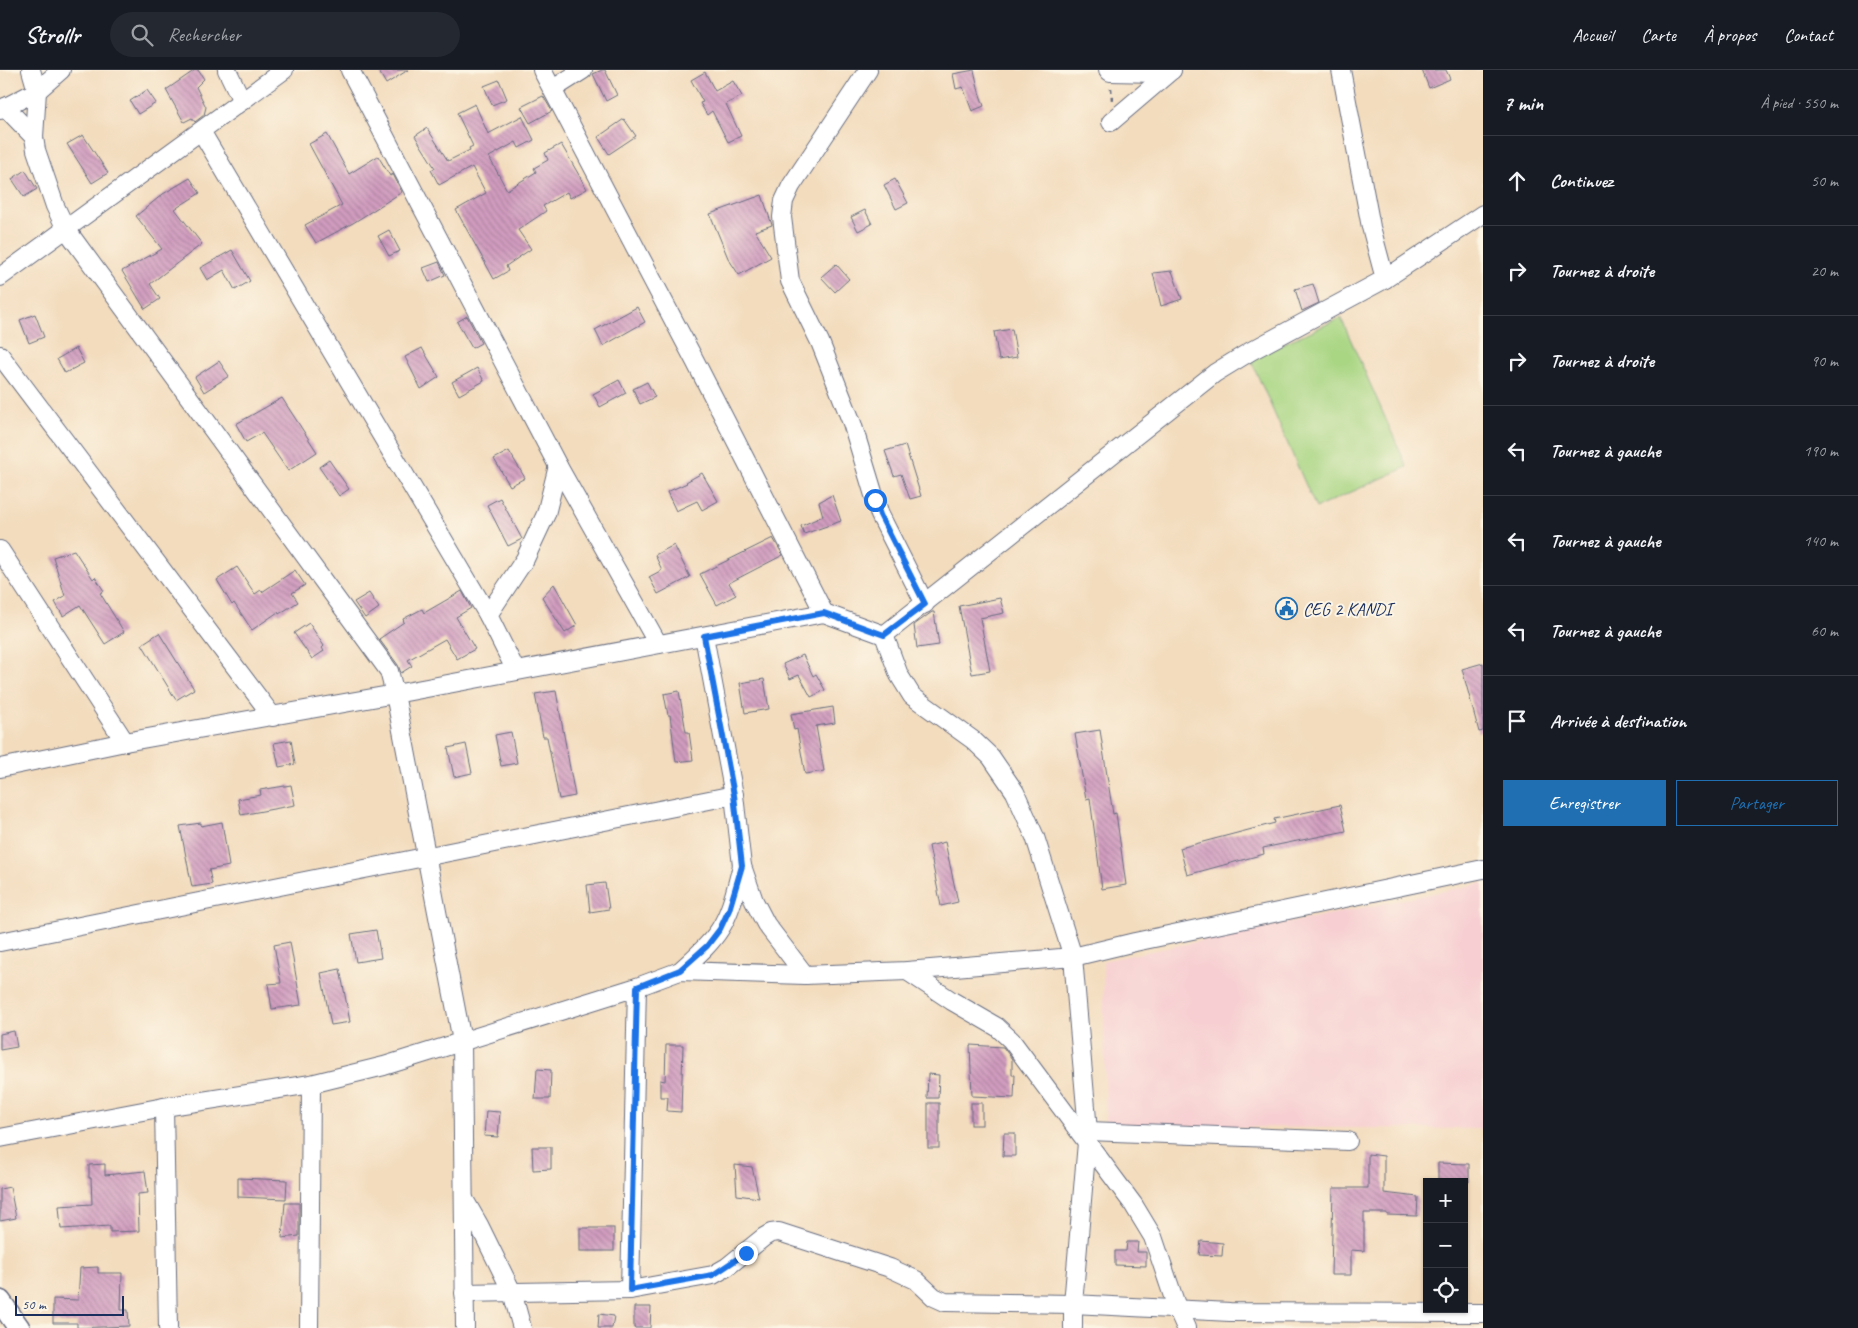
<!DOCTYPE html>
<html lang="fr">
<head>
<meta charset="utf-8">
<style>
	:root { --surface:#171b24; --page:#242831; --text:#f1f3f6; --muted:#9ea1a6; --line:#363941; --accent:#1f6fb2 }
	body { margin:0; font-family:Caveat,sans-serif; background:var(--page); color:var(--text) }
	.controls { position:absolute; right:15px; bottom:15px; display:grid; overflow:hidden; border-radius:0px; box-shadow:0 1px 4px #0004 }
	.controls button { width:45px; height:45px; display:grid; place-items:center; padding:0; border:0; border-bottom:1px solid var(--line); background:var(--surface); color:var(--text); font:25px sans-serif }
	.scale { position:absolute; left:15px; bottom:12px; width:109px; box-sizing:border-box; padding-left:5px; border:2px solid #1b2f5e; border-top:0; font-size:14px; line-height:18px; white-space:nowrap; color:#1b2f5e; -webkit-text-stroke:4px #fcf5e5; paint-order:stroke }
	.stop { position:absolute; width:15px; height:15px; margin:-11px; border:4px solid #1a73e8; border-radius:50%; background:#fff }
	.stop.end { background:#1a73e8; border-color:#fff; box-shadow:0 1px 5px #0008 }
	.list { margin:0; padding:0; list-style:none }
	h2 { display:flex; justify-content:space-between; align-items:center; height:65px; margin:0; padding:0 20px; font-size:21px }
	h2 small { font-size:16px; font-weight:400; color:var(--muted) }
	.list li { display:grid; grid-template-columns:32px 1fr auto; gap:15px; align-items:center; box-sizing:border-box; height:90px; padding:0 20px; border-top:1px solid var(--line) }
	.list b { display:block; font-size:19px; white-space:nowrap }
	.list em { font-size:16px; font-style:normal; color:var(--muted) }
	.actions { display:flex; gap:10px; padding:15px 20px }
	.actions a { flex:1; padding:11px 0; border:1px solid var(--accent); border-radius:0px; text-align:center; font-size:18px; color:var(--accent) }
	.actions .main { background:var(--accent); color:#fff }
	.icon { flex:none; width:28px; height:28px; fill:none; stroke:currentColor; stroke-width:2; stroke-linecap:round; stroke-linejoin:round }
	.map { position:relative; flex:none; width:1483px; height:1258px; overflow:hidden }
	header { display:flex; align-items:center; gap:30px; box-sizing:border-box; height:70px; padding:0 25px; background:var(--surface); border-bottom:1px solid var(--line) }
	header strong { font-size:24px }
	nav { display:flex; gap:28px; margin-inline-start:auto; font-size:18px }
	.search { width:350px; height:45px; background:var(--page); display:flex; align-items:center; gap:12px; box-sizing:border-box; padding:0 18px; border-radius:28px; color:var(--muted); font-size:19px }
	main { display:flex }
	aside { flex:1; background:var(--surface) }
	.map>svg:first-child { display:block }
	.built { fill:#f7cfd2 }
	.park { fill:#a9d683; stroke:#628270 }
	.building { fill:url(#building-back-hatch) }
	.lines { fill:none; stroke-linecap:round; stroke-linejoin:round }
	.minor-casing { stroke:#676c7f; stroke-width:20 }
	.tertiary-casing { stroke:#676c7f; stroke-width:24 }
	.path { stroke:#676c7f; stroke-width:2.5; stroke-dasharray:4 4; stroke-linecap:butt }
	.minor { stroke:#fff; stroke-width:18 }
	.tertiary { stroke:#fff; stroke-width:21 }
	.route { stroke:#1a73e8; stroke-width:6 }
	.labels { text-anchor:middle; stroke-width:4; stroke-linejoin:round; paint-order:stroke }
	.poi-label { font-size:18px; fill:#1b2f5e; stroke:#fcf5e5; text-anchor:start }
</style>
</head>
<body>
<header>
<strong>Strollr</strong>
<div class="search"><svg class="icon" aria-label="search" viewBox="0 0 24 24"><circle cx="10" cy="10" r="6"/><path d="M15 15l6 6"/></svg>Rechercher</div>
<nav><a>Accueil</a><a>Carte</a><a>À propos</a><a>Contact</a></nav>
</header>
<main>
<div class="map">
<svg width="1483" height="1258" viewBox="0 0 1483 1258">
	<defs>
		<pattern id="building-back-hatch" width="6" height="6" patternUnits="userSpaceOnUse" patternTransform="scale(1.25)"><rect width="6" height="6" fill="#d19cbf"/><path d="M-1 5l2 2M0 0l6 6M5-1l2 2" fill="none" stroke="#a9809e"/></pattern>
	</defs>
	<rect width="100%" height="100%" fill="#fcf5e5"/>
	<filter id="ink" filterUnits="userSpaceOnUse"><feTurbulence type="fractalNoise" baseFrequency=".02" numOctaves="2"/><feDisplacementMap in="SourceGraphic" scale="10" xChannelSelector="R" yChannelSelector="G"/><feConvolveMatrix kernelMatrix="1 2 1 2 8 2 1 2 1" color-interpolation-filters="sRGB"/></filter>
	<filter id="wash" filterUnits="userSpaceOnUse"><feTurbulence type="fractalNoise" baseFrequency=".0096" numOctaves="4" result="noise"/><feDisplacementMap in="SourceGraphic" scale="20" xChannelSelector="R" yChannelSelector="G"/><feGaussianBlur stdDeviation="1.12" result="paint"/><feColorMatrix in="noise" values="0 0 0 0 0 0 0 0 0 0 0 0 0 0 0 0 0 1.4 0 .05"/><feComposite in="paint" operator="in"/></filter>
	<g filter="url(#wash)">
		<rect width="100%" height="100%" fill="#f3dcbd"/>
		<path class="built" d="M1483 813V1059L1106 1056 1103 891Z"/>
		<path class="park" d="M1341 248 1407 397 1316 438 1250 288Z"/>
		<g id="blocks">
			<g class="building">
				<path d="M195 0H198L204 9 196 17 206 37 204 45 195 52 192 48 184 52 166 20Z"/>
				<path d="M378 0H408L386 14Z"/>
				<path d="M602 0H605L617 25 606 31 593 4Z"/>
				<path d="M974 0 979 22 984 36 972 41 963 17 956 19 953 4Z"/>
				<path d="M1422 0H1446L1450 9 1429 18Z"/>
				<path d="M705 2 715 21 733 11 742 26 726 34 741 66 728 72 712 41 707 45 700 33 703 32 691 10Z"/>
				<path d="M499 10 507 29 492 35 484 16Z"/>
				<path d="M147 20 156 33 138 44 130 31Z"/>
				<path d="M543 26 552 41 530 53 521 37Z"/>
				<path d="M475 34 488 64 522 46 534 70 519 78 516 72 489 87 507 120 536 102 534 98 548 90 545 83 561 74 587 119 570 128 567 122 543 136 546 141 518 160 531 179 506 196 508 201 494 209 456 140 486 123 472 97 439 115 431 100 435 98 415 66 427 58 448 91 470 80 469 78 473 76 457 43Z"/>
				<path d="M624 49 636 66 609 84 598 67Z"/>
				<path d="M327 64 349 104 378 86 390 106 393 104 402 122 353 153 316 173 305 155 342 135 309 74Z"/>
				<path d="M83 65 108 103 92 113 67 74Z"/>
				<path d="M25 100 37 119 24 127 12 109Z"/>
				<path d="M190 108 200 123 175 139 202 174 150 214 160 229 145 239 122 201 162 179 136 146 163 124Z"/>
				<path d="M895 109 908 133 896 139 884 115Z"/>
				<path d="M762 125 772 155 755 161 771 187 739 205 728 188 710 144Z"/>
				<path d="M865 140 872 154 858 161 851 147Z"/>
				<path d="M389 160 400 181 389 186 378 166Z"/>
				<path d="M232 180 250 211 235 220 224 200 207 210 200 198Z"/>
				<path d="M439 192 445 205 429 212 423 198Z"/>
				<path d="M836 194 849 209 835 222 821 207Z"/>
				<path d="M1172 201 1182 229 1161 236 1153 203Z"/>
				<path d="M1313 214 1319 233 1302 241 1295 219Z"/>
				<path d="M637 237 645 252 603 276 595 260Z"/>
				<path d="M35 244 44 267 29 273 20 250Z"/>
				<path d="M467 246 481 273 472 278 457 252Z"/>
				<path d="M1012 259 1017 287 999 290 994 262Z"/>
				<path d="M76 278 84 293 65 303 57 289Z"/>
				<path d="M422 278 439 307 421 319 405 287Z"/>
				<path d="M219 291 229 306 204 322 195 307Z"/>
				<path d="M477 298 484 311 459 325 452 312Z"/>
				<path d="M619 310 626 323 600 337 593 324Z"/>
				<path d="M647 312 655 327 640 334 633 319Z"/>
				<path d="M282 328 317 382 288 401 262 363 246 372 236 354Z"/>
				<path d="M905 375 921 426 910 429 901 404 894 406 885 381Z"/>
				<path d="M509 381 525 408 510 416 494 389Z"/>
				<path d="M329 390 349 419 339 426 319 397Z"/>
				<path d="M702 403 718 431 702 440 697 431 676 441 667 422 687 413 686 412Z"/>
				<path d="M832 425 841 451 804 464 801 456 823 446 819 432Z"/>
				<path d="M500 428 522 469 508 476 487 435Z"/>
				<path d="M773 468 783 485 729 513 736 525 717 535 700 504Z"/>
				<path d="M674 475 690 507 658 524 649 507 662 500 655 485Z"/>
				<path d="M74 480 93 509 95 507 104 521 100 523 124 562 105 574 80 535 63 546 55 532 65 526 53 487Z"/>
				<path d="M237 497 255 524 261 520 262 522 295 500 305 515 292 523 298 532 279 544 278 542 252 560 234 533 232 535 217 510Z"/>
				<path d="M554 514 577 555 565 563 542 527Z"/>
				<path d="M462 521 471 538 456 547 475 579 457 589 445 569 408 590 412 596 401 603 398 595 379 569 404 552 403 549 422 539 424 543Z"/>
				<path d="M369 523 379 538 365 548 354 532Z"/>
				<path d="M1000 528 1004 543 980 548 990 601 972 604 959 536Z"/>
				<path d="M932 542H934L939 575 917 578 914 555Z"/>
				<path d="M309 553 324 576 322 578 324 581 312 589 294 563Z"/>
				<path d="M159 563 194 619 176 630 142 574Z"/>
				<path d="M803 585 813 606 816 604 825 620 811 627 799 605 790 609 783 594Z"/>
				<path d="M1483 593V661L1479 662 1462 599Z"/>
				<path d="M764 609 769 639 745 643 740 613Z"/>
				<path d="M556 621 575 726 559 729 547 667H543L535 624Z"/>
				<path d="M679 621 686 662H689L693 690 676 692 670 645H668L664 624Z"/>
				<path d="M833 637 835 653 816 656 824 701 805 704 797 659 794 660 791 644Z"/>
				<path d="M1100 660 1113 744 1116 743 1126 815 1102 819 1090 728 1086 729 1075 664Z"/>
				<path d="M511 662 517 693 501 696 495 665Z"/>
				<path d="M291 670 295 694 279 697 274 673Z"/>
				<path d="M466 674 472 703 454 707 448 678Z"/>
				<path d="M291 715 295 735 241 745 238 729 261 725 260 720Z"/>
				<path d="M1340 735 1346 761 1263 778 1264 784 1187 805 1180 778 1275 753 1274 749Z"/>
				<path d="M222 752 229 796 209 800 212 814 192 817 180 756 201 753V756Z"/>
				<path d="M945 772 958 832 941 836 929 776Z"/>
				<path d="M605 813 609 839 590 842 587 815Z"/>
				<path d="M376 860 381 888 356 892 351 864Z"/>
				<path d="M290 872 301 935 272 939 268 914 281 913 274 875Z"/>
				<path d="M340 899 350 952 331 955 321 903Z"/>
				<path d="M14 961 17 977 0 980V964Z"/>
				<path d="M666 975H683L681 1042 667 1041 668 1027H660V1010L665 1011Z"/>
				<path d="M970 975 1003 977 1012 989V1005H1015L1014 1028 972 1026Z"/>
				<path d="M537 999 551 1000 550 1029H535Z"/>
				<path d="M928 1004 939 1005 938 1028H927Z"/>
				<rect x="928" y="1033" width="11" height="45"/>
				<rect x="971" y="1033" width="11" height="22"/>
				<path d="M486 1041 500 1042 498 1067 484 1066Z"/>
				<path d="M1004 1063H1015V1086H1003Z"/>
				<path d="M532 1077H551V1099L533 1100Z"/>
				<path d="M1368 1084 1384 1086V1123L1418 1127 1417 1146 1387 1145V1143H1364V1181L1351 1180V1205H1331L1333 1118H1368Z"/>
				<path d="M1438 1093 1469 1094V1112H1438Z"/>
				<path d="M105 1094V1105L145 1101 148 1123 138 1124 139 1161 110 1162V1156L61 1159 59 1136 92 1134 91 1108H89V1095Z"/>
				<path d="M735 1095 752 1097 759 1128 737 1125Z"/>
				<path d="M238 1108 287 1110 286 1129 238 1127Z"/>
				<path d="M10 1117 16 1148 0 1151V1119Z"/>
				<path d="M285 1133H299V1166L282 1168Z"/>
				<rect x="580" y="1158" width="34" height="23"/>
				<path d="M1201 1171 1223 1173 1222 1186 1199 1185Z"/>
				<path d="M1127 1172H1138L1137 1182H1146V1196L1115 1195V1181H1126Z"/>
				<path d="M98 1197V1203H122L121 1240H128L129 1256 77 1258V1253H53V1229L78 1230 80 1198Z"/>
				<path d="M634 1237H651L650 1258H634Z"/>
				<path d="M599 1244 614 1246 612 1258H598Z"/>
			</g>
		</g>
	</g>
	<g filter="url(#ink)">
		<use href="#blocks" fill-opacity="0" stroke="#676c7f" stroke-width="1"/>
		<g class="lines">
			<defs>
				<g id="minor">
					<path d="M31 0 37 21 34 67 36 80 55 136 66 159 389 601 395 624 462 971 465 1258"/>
					<path d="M227 0 242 31"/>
					<path d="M350 0 558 396 658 574"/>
					<path d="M542 0 695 291 824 543"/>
					<path d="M868 0 791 116 784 131 782 147 790 211 820 272 852 353 880 445 925 534"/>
					<path d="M1108 0 1110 2 1158 3 1172 0"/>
					<path d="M1341 0 1371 157 1385 209"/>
					<path d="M553 19 583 0"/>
					<path d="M5 37 34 67"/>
					<path d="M0 40 37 21 61 0"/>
					<path d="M1111 52 1172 0"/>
					<path d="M201 61 488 545 516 601"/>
					<path d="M0 207 284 0"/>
					<path d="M0 285 273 647"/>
					<path d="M0 480 125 672"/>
					<path d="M488 545 525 489 546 444 558 396"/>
					<path d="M884 565 1215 303 1251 281 1385 209 1483 144"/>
					<path d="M704 566 734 725 742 796 754 831 766 854 805 905"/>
					<path d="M0 698 125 672 395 624 824 543 884 565 899 605 912 626 973 670 991 687 1015 722 1035 767 1073 887 1088 1061 1073 1234V1258"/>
					<path d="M0 872 734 725"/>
					<path d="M680 901C694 888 710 875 720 859 732 840 736 817 742 796"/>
					<path d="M907 901 952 931 997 957 1011 970 1133 1134 1153 1167 1177 1238 1186 1258"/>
					<path d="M164 1037 168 1258"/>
					<path d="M1088 1061 1348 1071"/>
					<path d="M0 1068 164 1037 311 1014 384 996 637 917 680 901 805 905 907 901 1073 887 1135 872 1483 799"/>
					<path d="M464 1129 479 1155 512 1222 522 1258"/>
					<path d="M630 1220 637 917"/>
					<path d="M464 1223 630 1220 713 1205 727 1197 764 1167 771 1163 779 1162 890 1198 916 1210 934 1227 945 1232 1073 1234 1230 1242 1483 1243"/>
					<path d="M309 1258 311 1014"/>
				</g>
				<path id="tertiary" d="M0 1231 19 1258"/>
			</defs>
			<use href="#minor" class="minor-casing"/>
			<use href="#tertiary" class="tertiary-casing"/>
			<path class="path" d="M1111 18 1112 30"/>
			<use href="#minor" class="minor"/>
			<use href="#tertiary" class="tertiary"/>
		</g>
	</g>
	<g class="lines" filter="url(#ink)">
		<path class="route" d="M746 1183 713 1205 630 1220 637 917 680 900 707 876 720 859 729 840 742 796 734 725 704 566 824 543 884 565 925 534 880 445 875 430"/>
	</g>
	<defs>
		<symbol id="civic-ring" viewBox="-11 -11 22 22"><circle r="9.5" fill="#fcf5e5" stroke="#1f6fb2" stroke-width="1.5"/><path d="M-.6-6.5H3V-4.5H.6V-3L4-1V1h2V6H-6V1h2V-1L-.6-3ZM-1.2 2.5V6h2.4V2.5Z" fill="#1f6fb2"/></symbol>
	</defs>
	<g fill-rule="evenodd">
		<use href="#civic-ring" x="1274" y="526" width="25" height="25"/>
	</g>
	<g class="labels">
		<g class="poi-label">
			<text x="1303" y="545">CEG 2 KANDI</text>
		</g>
	</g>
</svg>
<div class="controls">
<button>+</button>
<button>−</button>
<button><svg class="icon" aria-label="locate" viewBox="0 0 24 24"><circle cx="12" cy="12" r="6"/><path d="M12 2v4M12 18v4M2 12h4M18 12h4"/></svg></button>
</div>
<div class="scale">50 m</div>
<div class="stop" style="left:875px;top:430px"></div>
<div class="stop end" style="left:746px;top:1183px"></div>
</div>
<aside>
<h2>7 min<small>À pied · 550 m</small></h2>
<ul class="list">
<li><svg class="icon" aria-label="ahead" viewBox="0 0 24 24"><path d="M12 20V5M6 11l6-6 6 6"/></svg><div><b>Continuez</b></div><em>50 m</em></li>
<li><svg class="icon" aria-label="right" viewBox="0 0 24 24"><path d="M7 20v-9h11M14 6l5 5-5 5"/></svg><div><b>Tournez à droite</b></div><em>20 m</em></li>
<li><svg class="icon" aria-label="right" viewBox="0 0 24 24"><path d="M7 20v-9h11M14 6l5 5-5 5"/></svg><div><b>Tournez à droite</b></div><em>90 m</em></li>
<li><svg class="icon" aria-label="left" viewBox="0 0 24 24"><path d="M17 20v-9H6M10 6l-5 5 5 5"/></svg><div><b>Tournez à gauche</b></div><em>190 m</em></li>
<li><svg class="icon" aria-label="left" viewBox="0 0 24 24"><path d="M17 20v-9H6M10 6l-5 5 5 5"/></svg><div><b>Tournez à gauche</b></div><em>140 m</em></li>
<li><svg class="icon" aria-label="left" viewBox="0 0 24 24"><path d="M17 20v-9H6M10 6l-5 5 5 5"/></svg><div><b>Tournez à gauche</b></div><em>60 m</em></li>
<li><svg class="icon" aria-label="arrive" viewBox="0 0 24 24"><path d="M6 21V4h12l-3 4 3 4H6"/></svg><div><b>Arrivée à destination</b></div></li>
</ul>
<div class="actions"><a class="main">Enregistrer</a><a>Partager</a></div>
</aside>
</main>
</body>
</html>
